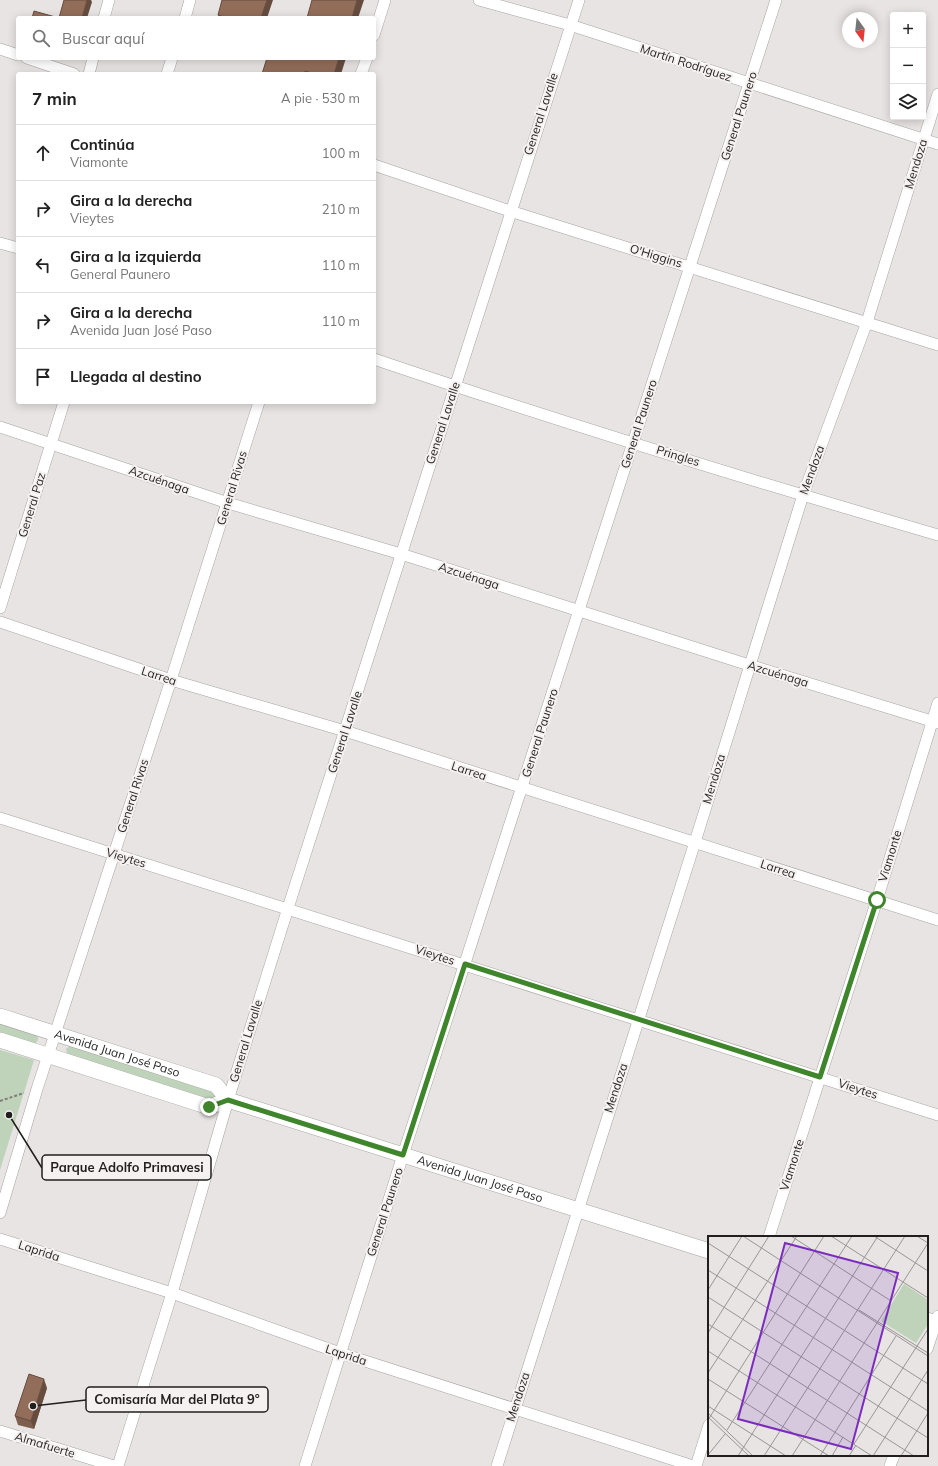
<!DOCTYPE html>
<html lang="es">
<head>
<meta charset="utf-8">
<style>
	:root { --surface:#fff; --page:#f2f2f2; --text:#222; --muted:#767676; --line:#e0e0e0 }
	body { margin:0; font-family:Mulish,sans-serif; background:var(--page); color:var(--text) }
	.controls { position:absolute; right:12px; top:12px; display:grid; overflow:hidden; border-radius:4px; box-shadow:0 2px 10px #0003 }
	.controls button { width:36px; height:36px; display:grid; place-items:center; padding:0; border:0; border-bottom:1px solid var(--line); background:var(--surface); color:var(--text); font:20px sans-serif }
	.compass { position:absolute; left:842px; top:12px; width:36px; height:36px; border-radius:50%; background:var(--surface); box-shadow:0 2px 10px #0003; rotate:165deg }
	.stop { position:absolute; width:12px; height:12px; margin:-9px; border:3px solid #3f852b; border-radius:50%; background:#fff }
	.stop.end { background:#3f852b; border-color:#fff; box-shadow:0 1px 4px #0008 }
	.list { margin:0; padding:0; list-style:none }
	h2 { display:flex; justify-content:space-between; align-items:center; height:52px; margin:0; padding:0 16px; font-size:17px }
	h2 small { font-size:13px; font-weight:400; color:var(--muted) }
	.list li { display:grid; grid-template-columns:26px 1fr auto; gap:12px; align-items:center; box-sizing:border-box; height:56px; padding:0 16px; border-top:1px solid var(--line) }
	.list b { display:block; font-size:15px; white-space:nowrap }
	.list p { margin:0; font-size:13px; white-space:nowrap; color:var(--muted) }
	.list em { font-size:13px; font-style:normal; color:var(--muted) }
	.icon { flex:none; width:22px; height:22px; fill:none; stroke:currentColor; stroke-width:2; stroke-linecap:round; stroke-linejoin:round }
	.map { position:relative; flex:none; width:938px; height:1466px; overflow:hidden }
	.search { position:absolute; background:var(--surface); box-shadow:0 2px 10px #0003; left:16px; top:16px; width:360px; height:44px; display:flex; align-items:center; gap:10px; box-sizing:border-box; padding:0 14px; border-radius:4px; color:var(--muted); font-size:15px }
	.panel { position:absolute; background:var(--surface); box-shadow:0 2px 10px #0003; left:16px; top:72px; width:360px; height:332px; border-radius:4px }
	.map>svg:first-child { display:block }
	.green { fill:#bed3b9 }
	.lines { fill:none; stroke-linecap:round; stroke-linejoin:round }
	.street-casing { stroke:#a7a3a2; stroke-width:12 }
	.secondary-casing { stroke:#a7a3a2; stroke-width:16 }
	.path { stroke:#7f7d7c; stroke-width:2; stroke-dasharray:3 2; stroke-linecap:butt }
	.street { stroke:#fff; stroke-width:11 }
	.secondary { stroke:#fff; stroke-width:15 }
	.wall { fill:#7e5e4d }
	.shaded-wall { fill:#664c3f }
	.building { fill:#926d5a; stroke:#664c3f }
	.route { stroke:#3f852b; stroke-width:5 }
	.labels { text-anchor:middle; stroke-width:4; stroke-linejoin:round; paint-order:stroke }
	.street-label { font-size:12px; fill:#201f1e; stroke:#f5f1f0 }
	.inset-road { fill:none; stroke:#989594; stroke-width:1 }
	.view { fill:#7b2cbf; fill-opacity:0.15; stroke:#7b2cbf; stroke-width:2 }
	.inset-edge { fill:none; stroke:#201f1e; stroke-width:2 }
	.leader { fill:none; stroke:#201f1e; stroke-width:1.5 }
	.callout-dot { fill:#201f1e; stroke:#f5f1f0; stroke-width:1.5 }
	.callout { fill:#f5f1f0; stroke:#201f1e; stroke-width:1.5 }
	.callout-label { font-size:13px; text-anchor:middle; font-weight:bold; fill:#201f1e }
</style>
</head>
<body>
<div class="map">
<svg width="938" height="1466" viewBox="0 0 938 1466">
	<rect width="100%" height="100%" fill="#e8e4e3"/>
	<g class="green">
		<path d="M0 1021 37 1035C39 1039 38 1042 34 1044L0 1034Z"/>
		<path d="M71 1045 218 1093 214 1101 67 1054 66 1049Z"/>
		<path d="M0 1050 34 1060 0 1170Z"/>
	</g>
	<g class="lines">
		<defs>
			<g id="street">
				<path d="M479 0 570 25 938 144"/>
				<path d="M104 18 109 0"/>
				<path d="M185 18 190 0"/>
				<path d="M374 35 385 0"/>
				<path d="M0 49 18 55"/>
				<path d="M27 58 74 74"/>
				<path d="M89 74 93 58"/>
				<path d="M167 74 172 58"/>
				<path d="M361 74 367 58"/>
				<path d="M374 165 510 211 938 345"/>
				<path d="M0 243 18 248"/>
				<path d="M374 359C560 422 749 480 938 535"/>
				<path d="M0 427 228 503 401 554 749 665 938 723"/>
				<path d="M0 608 64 402"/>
				<path d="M0 622 171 680 345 731 938 920"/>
				<path d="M0 818 938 1115"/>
				<path d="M0 1213 37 1089 171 680 259 402"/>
				<path d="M769 1237 877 900 938 703"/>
				<path d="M0 1239 172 1293 340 1353 693 1466"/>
				<path d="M927 1349 938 1316"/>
				<path d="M0 1431 114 1466"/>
				<path d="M118 1466 172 1293 228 1100 288 908 579 0"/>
				<path d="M305 1466 403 1155 776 0"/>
				<path d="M497 1466 695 842 803 495 867 322 938 94"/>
				<path d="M696 1466 709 1425"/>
				<path d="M890 1466 894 1455"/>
			</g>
			<g id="secondary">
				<path id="s1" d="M0 1016 216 1085 228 1100 709 1251"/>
				<path d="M0 1040 209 1107 228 1100"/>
				<path d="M927 1320 938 1324"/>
			</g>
		</defs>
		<use href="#street" class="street-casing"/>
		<use href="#secondary" class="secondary-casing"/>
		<path class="path" d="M0 1101 24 1093"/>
		<use href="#street" class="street"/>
		<use href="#secondary" class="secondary"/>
	</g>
	<g class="wall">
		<path d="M218 15 267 18H219Z"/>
		<path d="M267 58 341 74H262Z"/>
		<path d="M47 1388 34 1429 18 1425 15 1416Z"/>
	</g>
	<g class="shaded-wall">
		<path d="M87 0H91L92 2 87 18H82Z"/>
		<path d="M267 0H273L267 18H261Z"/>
		<path d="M357 0H364L358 18H352Z"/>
		<path d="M339 58H346L341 74H334Z"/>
		<path d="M44 1379 47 1388 34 1429 31 1421Z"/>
	</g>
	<g class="building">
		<path d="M64 0H87L82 18H32L34 11 59 18Z"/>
		<path d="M222 0H267L261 18H227L218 15Z"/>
		<path d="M312 0H357L352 18H307Z"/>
		<path d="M267 58H339L334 74H315L305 71 304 74H262Z"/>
		<path d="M29 1374 44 1379 31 1421 15 1416Z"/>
	</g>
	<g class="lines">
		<path class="route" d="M209 1107 228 1100 403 1155 465 964 820 1077 877 900"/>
	</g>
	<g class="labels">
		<g class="street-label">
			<text transform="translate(686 63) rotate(18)" y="4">Martín Rodríguez</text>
			<text transform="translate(541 114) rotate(-72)" y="4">General Lavalle</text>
			<text transform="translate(739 116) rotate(-72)" y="4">General Paunero</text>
			<text transform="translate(916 164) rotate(-73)" y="4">Mendoza</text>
			<text transform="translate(656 256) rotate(17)" y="4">O'Higgins</text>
			<text transform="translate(443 423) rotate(-72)" y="4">General Lavalle</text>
			<text transform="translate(639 424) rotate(-72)" y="4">General Paunero</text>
			<text transform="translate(678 456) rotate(17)" y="4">Pringles</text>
			<text transform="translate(812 470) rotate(-70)" y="4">Mendoza</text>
			<text transform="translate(159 480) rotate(19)" y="4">Azcuénaga</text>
			<text transform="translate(232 488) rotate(-73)" y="4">General Rivas</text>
			<text transform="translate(32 505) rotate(-73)" y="4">General Paz</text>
			<text transform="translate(469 576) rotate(18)" y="4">Azcuénaga</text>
			<text transform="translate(778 674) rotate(17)" y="4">Azcuénaga</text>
			<text transform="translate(159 676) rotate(18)" y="4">Larrea</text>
			<text transform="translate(345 732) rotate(-72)" y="4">General Lavalle</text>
			<text transform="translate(540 733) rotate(-72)" y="4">General Paunero</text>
			<text transform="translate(469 771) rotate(18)" y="4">Larrea</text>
			<text transform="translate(714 779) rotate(-73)" y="4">Mendoza</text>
			<text transform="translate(133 796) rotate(-72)" y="4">General Rivas</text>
			<text transform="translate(890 856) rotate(-73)" y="4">Viamonte</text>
			<text transform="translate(126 858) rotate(17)" y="4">Vieytes</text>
			<text transform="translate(778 869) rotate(18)" y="4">Larrea</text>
			<text transform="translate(435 955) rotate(18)" y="4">Vieytes</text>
			<text transform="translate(246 1041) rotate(-73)" y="4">General Lavalle</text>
			<text dy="4" stroke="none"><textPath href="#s1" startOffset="123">Avenida Juan José Paso</textPath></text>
			<text transform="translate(616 1088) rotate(-72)" y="4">Mendoza</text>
			<text transform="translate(858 1089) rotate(18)" y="4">Vieytes</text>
			<text transform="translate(792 1165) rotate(-72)" y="4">Viamonte</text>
			<text dy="4" stroke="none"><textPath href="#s1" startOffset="510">Avenida Juan José Paso</textPath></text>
			<text transform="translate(385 1212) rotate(-72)" y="4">General Paunero</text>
			<text transform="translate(39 1251) rotate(18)" y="4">Laprida</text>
			<text transform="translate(346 1355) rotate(18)" y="4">Laprida</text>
			<text transform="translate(518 1397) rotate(-72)" y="4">Mendoza</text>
			<text transform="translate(45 1445) rotate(17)" y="4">Almafuerte</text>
		</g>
	</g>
	<g transform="translate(708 1236)">
		<rect width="220" height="220" fill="#e8e4e3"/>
		<path d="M196 48 220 64V88L208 107 173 85Z" fill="#bed3b9"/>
		<path class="inset-road" d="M35 0 220 120M83 0 183 65M123 0 220 62M166 0 220 35M209 0 220 7M0 7 220 148M0 34 220 175M0 54 34 0M0 61 220 202M151 74 220 117M0 88 206 220M0 97 61 0M0 115 164 220M0 137 89 0M0 143 121 220M0 170 78 220M0 177 45 220M0 181 41 220M0 184 116 0M19 194 144 0M146 208 220 93M0 219 17 198M30 220 170 0M56 220 197 0M84 220 220 7M112 220 188 100M124 220 135 201M141 220 148 209M165 220 220 134M193 220 220 177"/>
		<path class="view" d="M77 7 190 37 143 213 30 183Z"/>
		<rect width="220" height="220" class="inset-edge"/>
	</g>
	<path class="leader" d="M9 1115L42 1168M33 1406L86 1400"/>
	<g class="callout-dot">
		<circle cx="9" cy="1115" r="4"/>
		<circle cx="33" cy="1406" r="4"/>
	</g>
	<g class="callout">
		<rect x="42" y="1155" width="169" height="25" rx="4"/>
		<rect x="86" y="1387" width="182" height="25" rx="4"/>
	</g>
	<g class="callout-label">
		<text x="127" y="1172">Parque Adolfo Primavesi</text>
		<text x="177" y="1404">Comisaría Mar del Plata 9°</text>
	</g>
</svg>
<div class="controls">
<button>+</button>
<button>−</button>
<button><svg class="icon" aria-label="layers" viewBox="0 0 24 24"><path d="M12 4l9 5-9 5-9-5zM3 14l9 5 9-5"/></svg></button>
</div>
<svg class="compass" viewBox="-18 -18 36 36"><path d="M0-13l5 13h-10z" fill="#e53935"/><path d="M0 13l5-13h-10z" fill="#767676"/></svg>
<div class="stop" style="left:877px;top:900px"></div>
<div class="stop end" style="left:209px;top:1107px"></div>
<div class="search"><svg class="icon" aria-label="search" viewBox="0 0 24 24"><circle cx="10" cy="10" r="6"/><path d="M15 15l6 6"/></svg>Buscar aquí</div>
<section class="panel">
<h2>7 min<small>A pie · 530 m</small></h2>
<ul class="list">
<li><svg class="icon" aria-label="ahead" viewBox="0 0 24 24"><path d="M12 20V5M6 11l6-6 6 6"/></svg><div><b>Continúa</b><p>Viamonte</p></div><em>100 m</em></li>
<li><svg class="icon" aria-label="right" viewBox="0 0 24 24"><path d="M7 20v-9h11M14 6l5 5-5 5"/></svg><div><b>Gira a la derecha</b><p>Vieytes</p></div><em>210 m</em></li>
<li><svg class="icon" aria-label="left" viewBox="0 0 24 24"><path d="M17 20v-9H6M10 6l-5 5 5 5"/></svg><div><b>Gira a la izquierda</b><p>General Paunero</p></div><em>110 m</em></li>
<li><svg class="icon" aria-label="right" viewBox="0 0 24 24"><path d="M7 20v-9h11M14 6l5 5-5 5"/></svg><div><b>Gira a la derecha</b><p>Avenida Juan José Paso</p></div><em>110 m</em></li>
<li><svg class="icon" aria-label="arrive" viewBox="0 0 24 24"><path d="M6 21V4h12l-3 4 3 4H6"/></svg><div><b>Llegada al destino</b></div></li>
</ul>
</section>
</div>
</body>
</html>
